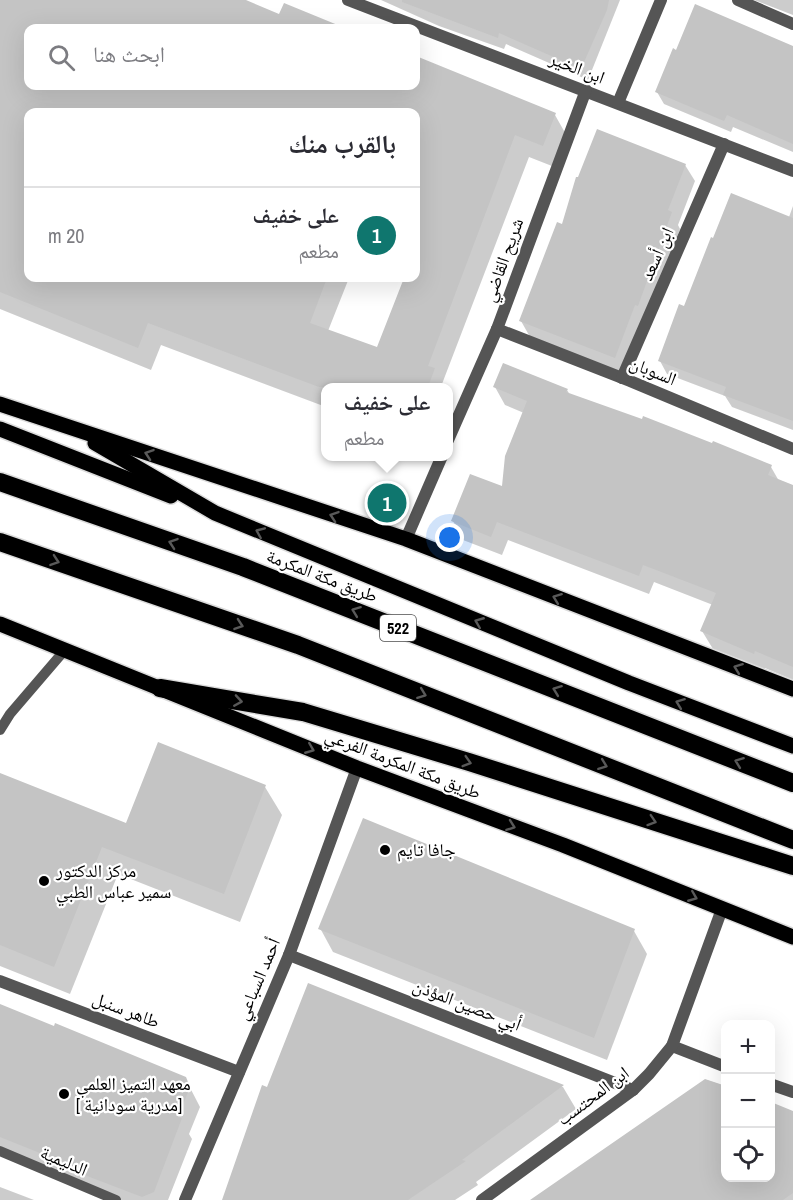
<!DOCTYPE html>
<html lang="ar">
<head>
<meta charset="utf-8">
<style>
	:root { --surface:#fff; --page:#f2f2f3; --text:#2b2b33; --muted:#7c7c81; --line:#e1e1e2; --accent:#0f766e }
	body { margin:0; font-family:"Archivo Narrow","Noto Naskh Arabic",sans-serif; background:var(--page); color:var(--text); direction:rtl }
	.controls { position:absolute; right:18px; bottom:18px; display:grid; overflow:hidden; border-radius:12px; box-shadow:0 6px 24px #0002 }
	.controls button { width:54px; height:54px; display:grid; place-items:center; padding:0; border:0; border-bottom:2px solid var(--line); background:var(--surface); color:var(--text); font:30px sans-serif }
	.you { position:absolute; left:450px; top:538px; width:21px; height:21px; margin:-15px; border:4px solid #fff; border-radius:50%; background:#1a73e8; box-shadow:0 0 0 9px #1a73e833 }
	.badge { display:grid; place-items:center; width:39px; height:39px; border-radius:50%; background:var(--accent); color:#fff; font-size:20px; font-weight:700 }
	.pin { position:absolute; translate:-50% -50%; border:3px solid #fff; box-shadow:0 2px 6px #0006 }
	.popup { position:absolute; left:321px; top:383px; width:132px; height:78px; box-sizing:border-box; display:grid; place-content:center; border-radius:12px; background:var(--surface); filter:drop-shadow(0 2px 4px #0005); font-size:20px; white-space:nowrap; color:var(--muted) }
	.popup b { font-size:22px; color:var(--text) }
	.popup::after { content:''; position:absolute; left:50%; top:100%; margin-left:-12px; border:12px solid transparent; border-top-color:var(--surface) }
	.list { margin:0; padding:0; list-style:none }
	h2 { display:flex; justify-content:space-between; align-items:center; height:78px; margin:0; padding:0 24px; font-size:26px }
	h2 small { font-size:20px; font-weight:400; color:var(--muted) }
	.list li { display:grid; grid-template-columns:39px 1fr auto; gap:18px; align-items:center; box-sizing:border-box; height:96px; padding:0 24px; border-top:2px solid var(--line) }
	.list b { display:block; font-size:22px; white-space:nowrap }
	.list p { margin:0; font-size:20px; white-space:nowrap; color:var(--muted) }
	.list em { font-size:20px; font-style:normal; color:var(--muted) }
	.icon { flex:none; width:33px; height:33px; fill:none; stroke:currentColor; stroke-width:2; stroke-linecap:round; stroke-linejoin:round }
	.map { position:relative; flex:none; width:793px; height:1200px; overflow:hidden; direction:ltr }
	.search { position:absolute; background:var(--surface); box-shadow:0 6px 24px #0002; left:24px; top:24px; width:396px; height:66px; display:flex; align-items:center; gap:15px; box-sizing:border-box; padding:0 21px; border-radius:12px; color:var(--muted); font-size:22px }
	.panel { position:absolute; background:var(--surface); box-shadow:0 6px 24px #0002; left:24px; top:108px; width:396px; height:174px; border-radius:12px; direction:rtl }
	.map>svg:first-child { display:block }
	.shadow { fill:#0003; fill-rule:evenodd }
	.building { fill:#c4c4c4; fill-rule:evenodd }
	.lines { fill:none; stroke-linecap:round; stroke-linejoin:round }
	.primary-casing { stroke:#dbdbdb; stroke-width:18 }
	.highway-casing { stroke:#dbdbdb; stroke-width:21 }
	.lane { stroke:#555; stroke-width:10 }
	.street { stroke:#555; stroke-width:12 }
	.primary { stroke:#000; stroke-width:15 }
	.highway { stroke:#000; stroke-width:18 }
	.oneway { stroke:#595959 }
	.poi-dot { fill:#000; stroke:#fff; stroke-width:2 }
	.labels { text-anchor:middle; stroke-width:4.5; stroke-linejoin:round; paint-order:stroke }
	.shield { fill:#fff; stroke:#4c4c4c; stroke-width:1.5 }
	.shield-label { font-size:16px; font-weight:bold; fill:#000 }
	.street-label { font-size:18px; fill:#000; stroke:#fff }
	.poi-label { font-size:18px; fill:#000; stroke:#fff; text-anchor:start }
</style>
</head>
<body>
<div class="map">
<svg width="793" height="1200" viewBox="0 0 793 1200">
	<rect width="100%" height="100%" fill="#fff"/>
	<g class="shadow">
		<path d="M0 0H242L280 16 285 5 343 28H28V86H416V58L555 115 568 138 557 168 529 157 442 384 444 388H326V407L161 345 151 370 0 309ZM28 112H416V232L422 234 416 251V278H405L378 349 328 331 349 278H28Z"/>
		<path d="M381 0H620L588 80 506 44 504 49 439 26Z"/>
		<path d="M754 0H793V15Z"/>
		<path d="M793 47V152L733 127 731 132 664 104 657 92Z"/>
		<path d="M685 165 695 181 678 225 680 229 647 322 624 374 530 337 521 321 563 225Z"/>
		<path d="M793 206V430L732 407 725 396 667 374 660 361 685 308 789 217Z"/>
		<path d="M495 387 567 390 570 395 771 467 779 481 793 486V680L765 668 764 671 713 649 702 631 713 605 654 582 649 594 508 540 502 555 463 540 453 521 503 489 524 413 505 405Z"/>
		<path d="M0 774 127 825 265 787 282 815 240 922 118 874 70 994 0 966Z"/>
		<path d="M320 928 634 931 647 954 607 1060 333 952Z"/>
		<path d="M309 985 563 1087 576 1109 476 1182 478 1185 455 1200H223Z"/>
		<path d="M0 1006 185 1078 200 1107 189 1134 192 1139 168 1200H112L0 1151Z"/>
		<path d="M770 1104 793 1113V1200H532L726 1178H770Z"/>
		<path d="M0 1187 34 1200H0Z"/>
	</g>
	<g class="building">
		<path d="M0 0H246L279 14 284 3 345 28H28V86H416V56L556 113 543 146 515 135 428 366 435 368 428 387H319L148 323 138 348 0 292ZM28 112H416V278H404L377 347 310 323 327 278H28Z"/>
		<path d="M402 0H609L607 10 581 69 499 33 498 38 402 2Z"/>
		<path d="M695 4 793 46V144L727 115 724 121 655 92 673 48 676 50Z"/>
		<path d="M597 129 686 164 668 210 672 212 638 306 635 305 615 358 519 321 557 222 562 224 576 177H578Z"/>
		<path d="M731 193 793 218V421L723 395 726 387 658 361 679 304 684 306 711 237 713 238Z"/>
		<path d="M503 363 568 389 566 392 642 419 643 416 712 443 713 441 772 465 768 475 793 485V667L755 651 754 654 700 631 716 593 643 565 639 576 497 522 491 537 451 521 470 474 502 486 505 456 527 401 493 387Z"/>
		<path d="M158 742 266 785 224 894 102 847 54 967 0 945V773L126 823Z"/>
		<path d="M363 818 635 929 594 1038 318 929Z"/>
		<path d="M308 983 564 1085 462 1160 466 1161 408 1200H222L262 1085 267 1087Z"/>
		<path d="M0 1004 54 1026 55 1023 186 1077 190 1087 178 1117 182 1118 154 1192 142 1197 74 1171 75 1167 0 1137Z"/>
		<path d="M705 1079 726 1086V1178H771V1102L793 1111V1193L783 1200H530Z"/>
	</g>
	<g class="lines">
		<defs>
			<g id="primary">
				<path d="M0 404 406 539 793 689"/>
				<path d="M0 429 171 496"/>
				<path d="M95 443 215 513 629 683 793 746"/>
				<path d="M0 624 357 768 563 845 793 937"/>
			</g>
			<g id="highway">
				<path d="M0 482 243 567 793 783"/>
				<path d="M0 542 298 645 793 840"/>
				<path d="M160 688 303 712 469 762 793 866"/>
			</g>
		</defs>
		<use href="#primary" class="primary-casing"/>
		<use href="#highway" class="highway-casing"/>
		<g class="lane">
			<path d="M0 730 10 714 64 651"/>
			<path d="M0 1151 116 1200"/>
		</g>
		<g class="street">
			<path d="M348 0 793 171"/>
			<path d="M738 0 793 24"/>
			<path d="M618 103 661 0"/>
			<path d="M497 329 630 381 793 449"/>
			<path d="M622 378 724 144"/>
			<path d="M448 440 497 329 586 90"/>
			<path d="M406 539 442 456"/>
			<path d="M289 955 633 1090"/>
			<path d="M0 981 239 1072"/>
			<path d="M672 1046 726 1067"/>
			<path d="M770 1084 793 1092"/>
			<path d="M185 1200 289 955 357 768"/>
			<path d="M482 1200 633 1090 649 1074 672 1046 722 909"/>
		</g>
		<use href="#primary" class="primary"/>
		<use href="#highway" class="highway"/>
	</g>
	<defs><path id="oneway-chevron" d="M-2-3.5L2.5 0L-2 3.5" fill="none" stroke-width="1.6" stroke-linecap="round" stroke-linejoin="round" transform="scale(1.5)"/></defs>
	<g class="oneway">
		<use href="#oneway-chevron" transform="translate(149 454) rotate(-161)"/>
		<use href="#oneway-chevron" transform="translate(334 516) rotate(-161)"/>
		<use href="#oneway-chevron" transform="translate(260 532) rotate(-157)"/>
		<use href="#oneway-chevron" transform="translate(173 543) rotate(-161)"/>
		<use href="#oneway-chevron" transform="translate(55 561) rotate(19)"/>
		<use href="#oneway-chevron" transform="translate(557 598) rotate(-159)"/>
		<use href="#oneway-chevron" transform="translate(356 611) rotate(-159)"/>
		<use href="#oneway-chevron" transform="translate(479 622) rotate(-158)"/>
		<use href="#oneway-chevron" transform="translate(239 625) rotate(19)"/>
		<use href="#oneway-chevron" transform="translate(738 668) rotate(-159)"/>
		<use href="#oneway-chevron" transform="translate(557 690) rotate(-159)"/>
		<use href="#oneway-chevron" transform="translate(422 694) rotate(21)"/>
		<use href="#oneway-chevron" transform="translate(238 701) rotate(9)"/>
		<use href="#oneway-chevron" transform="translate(680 703) rotate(-159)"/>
		<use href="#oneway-chevron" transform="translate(310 749) rotate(22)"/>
		<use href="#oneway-chevron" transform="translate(467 762) rotate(17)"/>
		<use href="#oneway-chevron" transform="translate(739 762) rotate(-159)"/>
		<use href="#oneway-chevron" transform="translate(603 765) rotate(21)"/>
		<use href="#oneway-chevron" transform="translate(652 821) rotate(18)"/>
		<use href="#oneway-chevron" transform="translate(511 826) rotate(20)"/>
		<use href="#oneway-chevron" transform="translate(693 897) rotate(22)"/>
	</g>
	<g class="poi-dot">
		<circle cx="385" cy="850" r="6"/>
		<circle cx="44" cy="881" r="6"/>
		<circle cx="64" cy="1094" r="6"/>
	</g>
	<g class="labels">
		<rect class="shield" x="380" y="615" width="36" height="26" rx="4.5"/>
		<g class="shield-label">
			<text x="398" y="634">522</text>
		</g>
		<g class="street-label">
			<text transform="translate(577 68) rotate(21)" y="6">ابن الخير</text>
			<text transform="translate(657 254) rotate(-66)" y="6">ابن أسعد</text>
			<text transform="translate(503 260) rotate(-70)" y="6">شريح القاضي</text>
			<text transform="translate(653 371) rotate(22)" y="6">السوبان</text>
			<text transform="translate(322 576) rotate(21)" y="6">طريق مكة المكرمة</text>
			<text transform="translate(403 764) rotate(21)" y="6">طريق مكة المكرمة الفرعي</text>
			<text transform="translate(258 979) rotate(-67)" y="6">أحمد السباعي</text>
			<text transform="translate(467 1005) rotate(21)" y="6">أبي حصين المؤذن</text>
			<text transform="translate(126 1010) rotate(21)" y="6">طاهر سنبل</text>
			<text transform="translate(593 1096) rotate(-37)" y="6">ابن المحتسب</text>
			<text transform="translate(64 1161) rotate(23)" y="6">الدليمية</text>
		</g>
		<g class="poi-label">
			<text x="397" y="856">جافا تايم</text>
			<text x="56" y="877">مركز الدكتور<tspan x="56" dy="21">سمير عباس الطبي</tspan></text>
			<text x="76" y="1090">معهد التميز العلمي<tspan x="76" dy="21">[ مدرية سودانية]</tspan></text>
		</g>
	</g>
</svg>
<div class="controls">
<button>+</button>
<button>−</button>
<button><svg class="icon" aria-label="locate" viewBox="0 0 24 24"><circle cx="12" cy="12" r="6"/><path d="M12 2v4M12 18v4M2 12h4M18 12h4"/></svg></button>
</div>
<div class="you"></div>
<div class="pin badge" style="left:387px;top:503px">1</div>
<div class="popup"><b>على خفيف</b>مطعم</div>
<div class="search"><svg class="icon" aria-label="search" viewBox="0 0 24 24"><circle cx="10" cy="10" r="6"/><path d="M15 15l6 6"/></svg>ابحث هنا</div>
<section class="panel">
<h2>بالقرب منك<small></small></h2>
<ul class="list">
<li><span class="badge">1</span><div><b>على خفيف</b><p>مطعم</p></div><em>20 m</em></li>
</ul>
</section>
</div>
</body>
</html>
